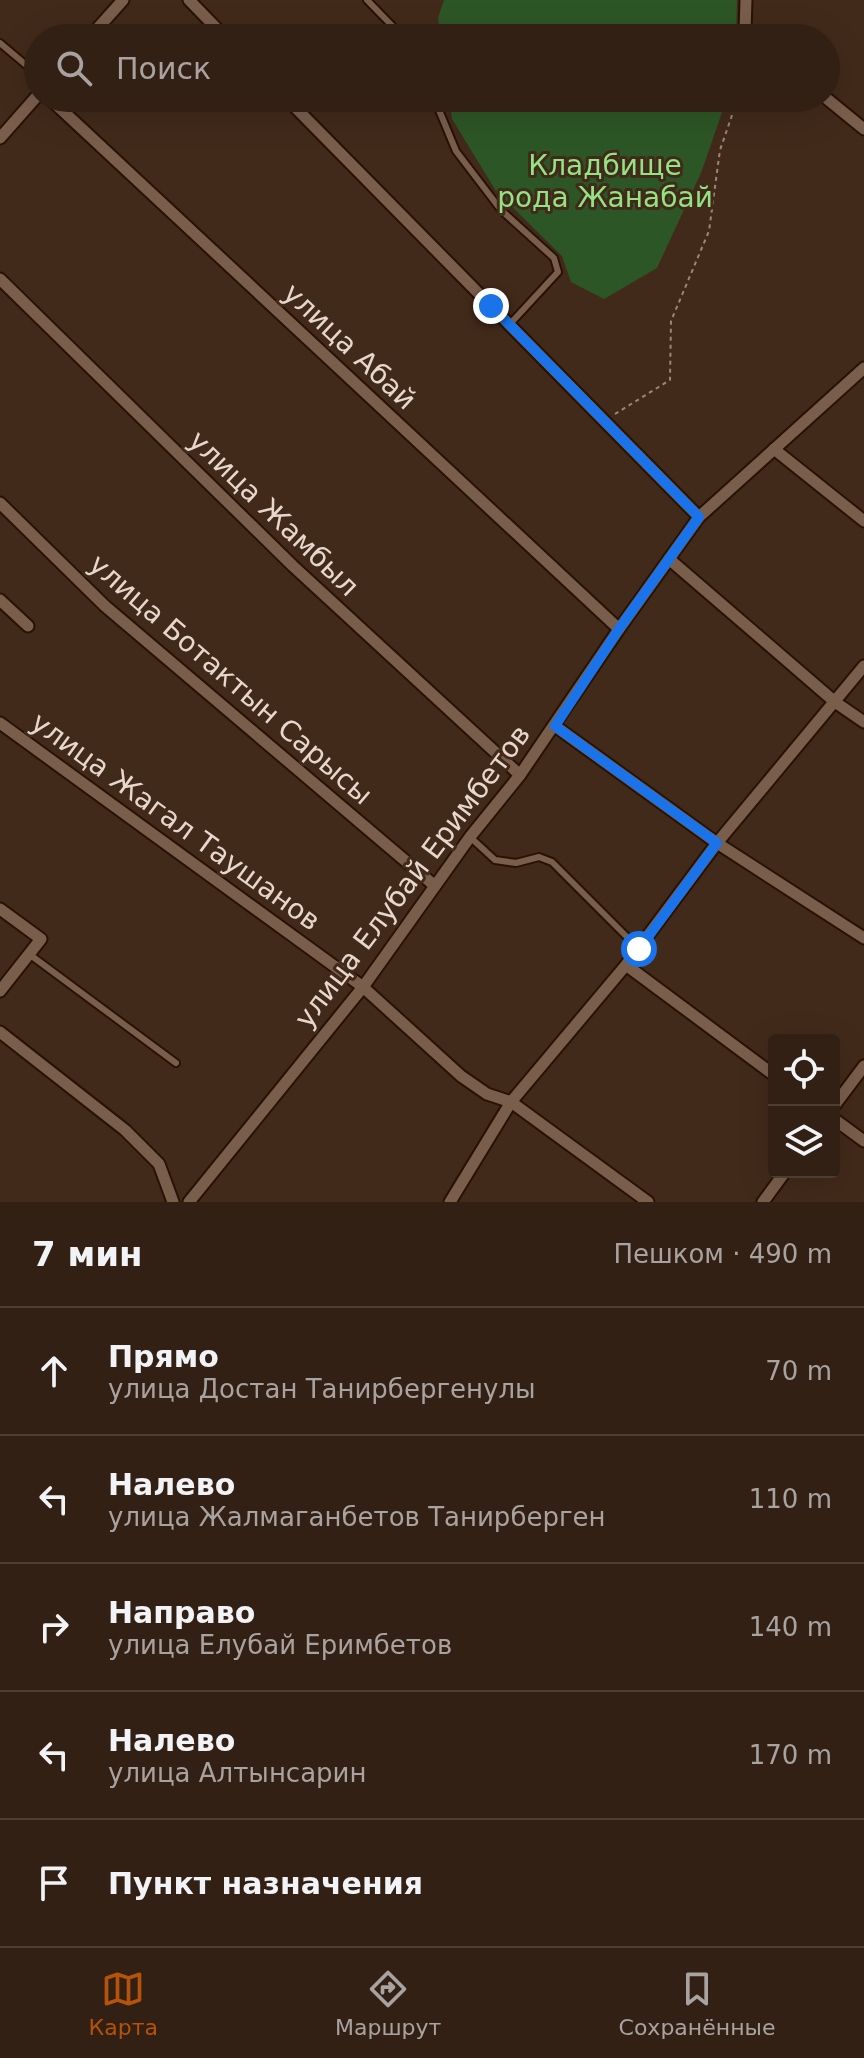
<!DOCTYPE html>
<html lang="ru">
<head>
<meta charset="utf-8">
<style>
	:root { --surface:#322014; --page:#3d2d22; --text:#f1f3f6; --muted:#a8a3a0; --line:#4d3e34; --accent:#b45309 }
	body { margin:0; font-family:"DejaVu Sans",sans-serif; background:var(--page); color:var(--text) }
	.controls { position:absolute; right:24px; bottom:24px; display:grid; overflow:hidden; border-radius:8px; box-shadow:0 8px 32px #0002 }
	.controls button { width:72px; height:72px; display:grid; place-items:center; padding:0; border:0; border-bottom:2px solid var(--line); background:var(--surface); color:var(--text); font:40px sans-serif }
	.stop { position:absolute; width:24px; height:24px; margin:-18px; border:6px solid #1a73e8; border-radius:50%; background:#fff }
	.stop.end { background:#1a73e8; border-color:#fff; box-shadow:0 2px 8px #0008 }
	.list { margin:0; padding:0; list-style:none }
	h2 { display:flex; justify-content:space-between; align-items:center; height:104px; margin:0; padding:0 32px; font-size:34px }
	h2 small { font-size:26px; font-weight:400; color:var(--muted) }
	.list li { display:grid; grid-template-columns:52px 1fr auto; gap:24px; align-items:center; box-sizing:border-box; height:128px; padding:0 32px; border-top:2px solid var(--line) }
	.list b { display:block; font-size:30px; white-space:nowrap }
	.list p { margin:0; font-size:26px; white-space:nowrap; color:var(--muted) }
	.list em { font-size:26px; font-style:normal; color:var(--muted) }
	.icon { flex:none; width:44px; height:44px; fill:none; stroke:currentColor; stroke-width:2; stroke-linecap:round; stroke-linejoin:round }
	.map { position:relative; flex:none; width:864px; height:1202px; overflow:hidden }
	.search { position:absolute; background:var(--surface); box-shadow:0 8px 32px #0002; left:24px; right:24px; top:24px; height:88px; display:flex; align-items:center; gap:20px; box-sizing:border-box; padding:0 28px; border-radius:44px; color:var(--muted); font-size:30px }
	.sheet { height:744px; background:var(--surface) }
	nav { display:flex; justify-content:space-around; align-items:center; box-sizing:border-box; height:112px; border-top:2px solid var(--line); background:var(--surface); font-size:22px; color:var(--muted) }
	nav a { display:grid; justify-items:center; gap:4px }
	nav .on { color:var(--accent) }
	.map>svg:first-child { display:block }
	.green { fill:#2d5626 }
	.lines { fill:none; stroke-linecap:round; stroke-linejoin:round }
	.lane-casing { stroke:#281203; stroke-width:10 }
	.street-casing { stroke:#281203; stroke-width:15 }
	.path { stroke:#9b877a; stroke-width:2; stroke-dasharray:4 4; stroke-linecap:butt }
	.lane { stroke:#7a5e4c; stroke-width:6 }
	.street { stroke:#7a5e4c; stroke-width:11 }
	.route { stroke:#1a73e8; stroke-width:10 }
	.labels { text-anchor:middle; stroke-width:6; stroke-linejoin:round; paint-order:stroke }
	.park-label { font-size:28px; fill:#92e383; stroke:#422a1a }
	.street-label { font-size:28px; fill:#e7d7cd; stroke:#422a1a }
</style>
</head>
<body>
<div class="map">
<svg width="864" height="1202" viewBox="0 0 864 1202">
	<rect width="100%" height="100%" fill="#422a1a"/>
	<g class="green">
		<path d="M444 0H737L736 38H441L438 18Z"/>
		<path d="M449 98H727L701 173 657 268 604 299 571 282 562 256 496 191 452 119Z"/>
	</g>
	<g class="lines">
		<defs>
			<g id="lane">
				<path d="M367 0 404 38"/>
				<path d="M0 43 38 75"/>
				<path d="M434 98 456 151 501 210 554 258 558 272 510 324"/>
				<path d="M470 837 495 860 516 863 539 857 552 862 639 949"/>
				<path d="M29 954 176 1063"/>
			</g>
			<g id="street">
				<path d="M189 0 226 38"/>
				<path d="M746 0 745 31 754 38"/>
				<path d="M89 38 123 0"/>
				<path d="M49 98 619 629"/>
				<path d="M286 98 699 517"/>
				<path d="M826 98 864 129"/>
				<path d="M0 138 38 95"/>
				<path d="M0 279 293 566 520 775"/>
				<path d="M774 449 864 521"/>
				<path d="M0 503 105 606 435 886"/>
				<path d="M669 559 835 702 864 722"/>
				<path d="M0 600 28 626"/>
				<path d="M0 723 363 987 461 1076 487 1094 511 1102 648 1202"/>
				<path d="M555 726 717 843 864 938"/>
				<path d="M0 909 41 939 0 991"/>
				<path d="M626 965 774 1075"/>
				<path d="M0 1032 125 1130 159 1164 173 1202"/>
				<path d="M834 1106 864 1066"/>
				<path d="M834 1119 864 1141"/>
				<path d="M189 1202 363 987 470 837 520 775 619 629 699 517 864 368"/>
				<path d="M450 1202 511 1102 626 965 717 843 864 666"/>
				<path d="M763 1202 785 1172"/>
			</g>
		</defs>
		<use href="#lane" class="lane-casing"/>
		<use href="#street" class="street-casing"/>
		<path class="path" d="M615 414 670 380 671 321 709 231 720 150 738 98"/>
		<use href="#lane" class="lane"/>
		<use href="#street" class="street"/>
	</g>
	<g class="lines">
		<path class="route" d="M491 306 699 517 619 629 555 726 717 843 639 949"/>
	</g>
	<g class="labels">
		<g class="park-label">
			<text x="605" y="175">Кладбище<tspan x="605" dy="32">рода Жанабай</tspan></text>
		</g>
		<g class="street-label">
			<text transform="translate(350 346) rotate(43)" y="10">улица Абай</text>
			<text transform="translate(274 513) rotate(44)" y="10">улица Жамбыл</text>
			<text transform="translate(231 679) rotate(41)" y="10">улица Ботактын Сарысы</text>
			<text transform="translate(176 821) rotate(36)" y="10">улица Жагал Таушанов</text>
			<text transform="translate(412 876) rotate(-53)" y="10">улица Елубай Еримбетов</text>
		</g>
	</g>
</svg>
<div class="controls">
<button><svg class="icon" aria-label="locate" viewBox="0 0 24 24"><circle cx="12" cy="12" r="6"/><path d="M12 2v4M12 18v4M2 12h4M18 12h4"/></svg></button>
<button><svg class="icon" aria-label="layers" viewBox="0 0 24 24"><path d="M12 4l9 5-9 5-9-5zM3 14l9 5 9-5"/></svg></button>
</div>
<div class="stop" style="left:639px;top:949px"></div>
<div class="stop end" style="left:491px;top:306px"></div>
<div class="search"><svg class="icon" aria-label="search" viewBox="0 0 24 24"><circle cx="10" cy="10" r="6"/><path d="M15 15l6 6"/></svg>Поиск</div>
</div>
<section class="sheet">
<h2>7 мин<small>Пешком · 490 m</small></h2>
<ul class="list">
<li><svg class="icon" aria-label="ahead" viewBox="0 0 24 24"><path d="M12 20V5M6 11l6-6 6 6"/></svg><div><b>Прямо</b><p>улица Достан Танирбергенулы</p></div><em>70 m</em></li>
<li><svg class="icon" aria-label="left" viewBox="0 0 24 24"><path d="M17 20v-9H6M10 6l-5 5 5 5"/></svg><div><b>Налево</b><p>улица Жалмаганбетов Танирберген</p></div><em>110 m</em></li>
<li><svg class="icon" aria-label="right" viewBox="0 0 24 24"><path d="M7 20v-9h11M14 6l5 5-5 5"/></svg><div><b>Направо</b><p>улица Елубай Еримбетов</p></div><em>140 m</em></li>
<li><svg class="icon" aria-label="left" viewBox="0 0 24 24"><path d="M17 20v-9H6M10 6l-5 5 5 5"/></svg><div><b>Налево</b><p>улица Алтынсарин</p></div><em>170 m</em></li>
<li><svg class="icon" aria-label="arrive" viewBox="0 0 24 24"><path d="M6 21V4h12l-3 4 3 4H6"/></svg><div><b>Пункт назначения</b></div></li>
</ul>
</section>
<nav>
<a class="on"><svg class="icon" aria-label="map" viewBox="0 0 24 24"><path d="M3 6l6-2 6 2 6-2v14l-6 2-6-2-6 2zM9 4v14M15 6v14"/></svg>Карта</a>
<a><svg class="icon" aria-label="directions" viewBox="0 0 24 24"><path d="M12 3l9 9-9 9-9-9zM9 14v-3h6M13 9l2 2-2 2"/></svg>Маршрут</a>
<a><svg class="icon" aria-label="saved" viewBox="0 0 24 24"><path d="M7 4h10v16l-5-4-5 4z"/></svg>Сохранённые</a>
</nav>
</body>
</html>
